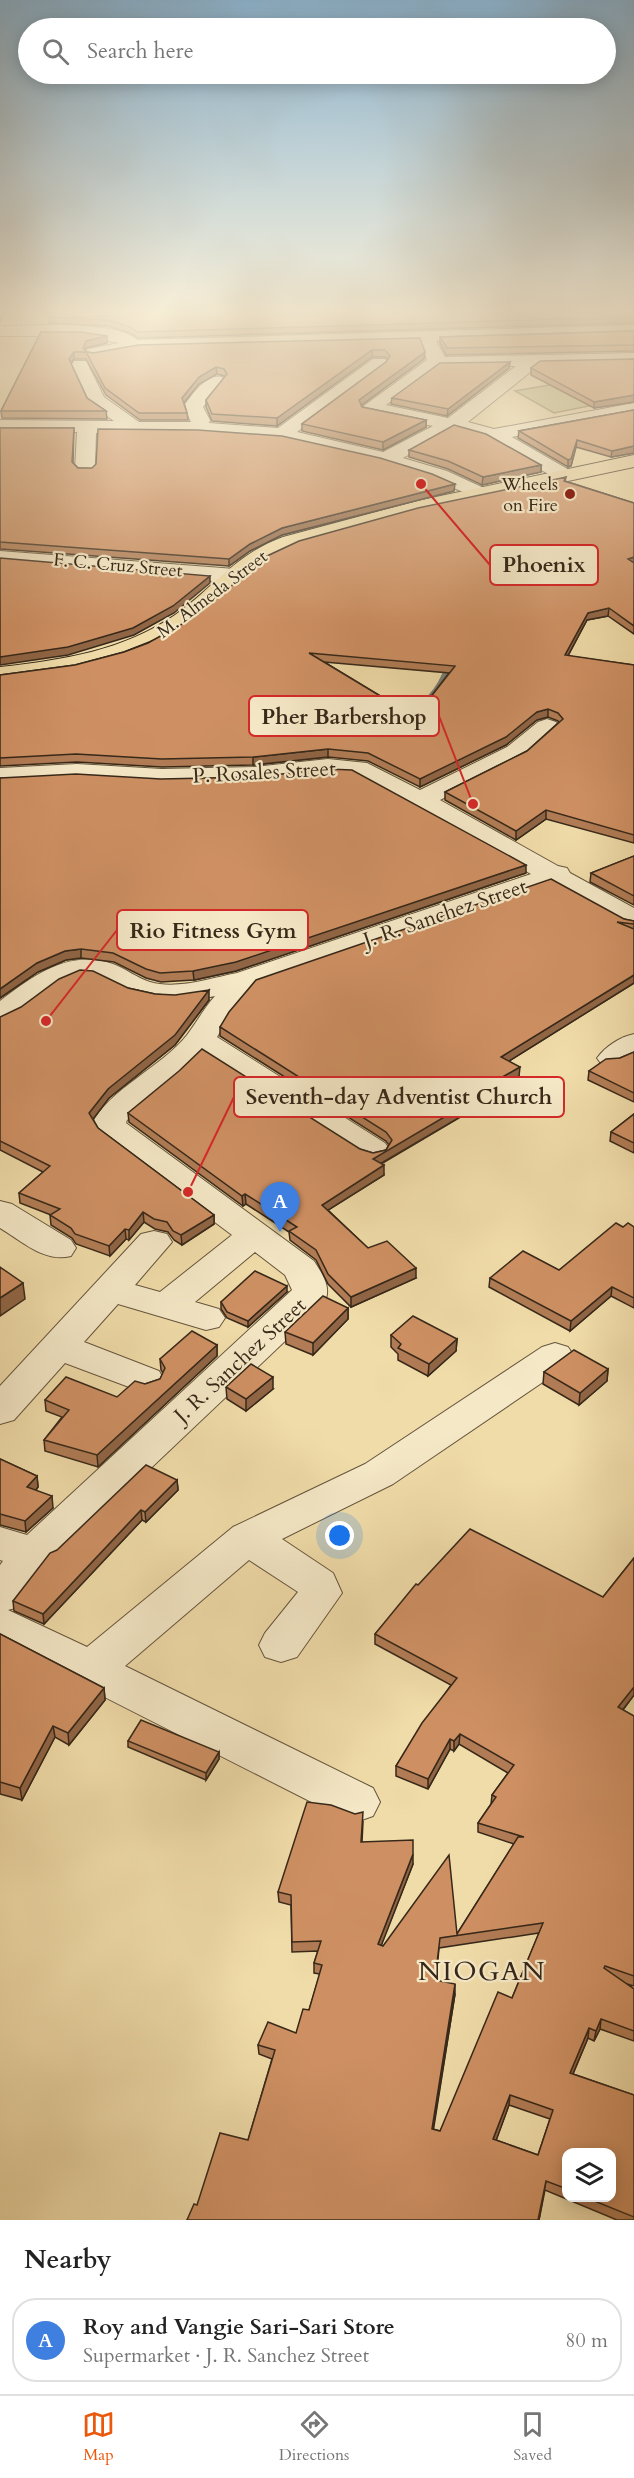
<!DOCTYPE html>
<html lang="en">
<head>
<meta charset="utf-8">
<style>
	:root { --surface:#fff; --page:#f6f6f6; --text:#222; --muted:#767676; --line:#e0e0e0; --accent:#ea580c }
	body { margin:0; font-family:Cardo,serif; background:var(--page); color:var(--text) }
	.controls { position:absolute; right:18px; bottom:18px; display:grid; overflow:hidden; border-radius:12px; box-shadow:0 3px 15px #0003 }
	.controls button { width:54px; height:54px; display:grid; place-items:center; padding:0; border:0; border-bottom:2px solid var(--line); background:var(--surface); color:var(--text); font:30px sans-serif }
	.you { position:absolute; left:340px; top:1536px; width:21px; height:21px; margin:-15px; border:4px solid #fff; border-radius:50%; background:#1a73e8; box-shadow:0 0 0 9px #1a73e833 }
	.badge { display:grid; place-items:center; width:39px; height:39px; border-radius:50%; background:var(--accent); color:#fff; font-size:20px; font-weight:700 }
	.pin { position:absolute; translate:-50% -50px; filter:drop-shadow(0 2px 3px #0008) }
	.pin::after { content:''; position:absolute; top:32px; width:21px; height:18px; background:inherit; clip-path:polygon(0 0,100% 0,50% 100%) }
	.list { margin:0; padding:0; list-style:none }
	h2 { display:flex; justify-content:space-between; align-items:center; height:78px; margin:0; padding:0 24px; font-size:26px }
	h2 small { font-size:20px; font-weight:400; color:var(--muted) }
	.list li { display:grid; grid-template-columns:39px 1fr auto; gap:18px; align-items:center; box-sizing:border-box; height:84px; margin:0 12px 12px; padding:0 12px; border:2px solid var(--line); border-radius:24px }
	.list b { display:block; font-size:22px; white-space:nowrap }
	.list p { margin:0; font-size:20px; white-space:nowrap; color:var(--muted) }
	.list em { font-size:20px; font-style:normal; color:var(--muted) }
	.icon { flex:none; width:33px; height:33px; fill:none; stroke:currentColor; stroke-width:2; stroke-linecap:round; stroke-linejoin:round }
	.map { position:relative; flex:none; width:634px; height:2220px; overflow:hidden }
	.search { position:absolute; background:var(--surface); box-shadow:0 3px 15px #0003; left:18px; right:18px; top:18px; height:66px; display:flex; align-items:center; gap:15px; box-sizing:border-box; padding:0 21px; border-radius:33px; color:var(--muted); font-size:22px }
	.sheet { height:174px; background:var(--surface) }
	nav { display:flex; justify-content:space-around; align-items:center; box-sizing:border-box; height:84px; border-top:2px solid var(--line); background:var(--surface); font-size:16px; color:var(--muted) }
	nav a { display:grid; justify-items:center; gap:3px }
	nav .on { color:var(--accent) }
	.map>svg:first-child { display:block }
	.green { fill:#c1be83; stroke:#7c734e; stroke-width:1.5 }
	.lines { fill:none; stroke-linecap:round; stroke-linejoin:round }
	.stream { stroke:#777e77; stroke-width:7 }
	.minor-casing { stroke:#65553d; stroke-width:2 }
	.major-casing { stroke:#372819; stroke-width:2 }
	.minor { fill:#f5e8c7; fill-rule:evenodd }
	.major { fill:#f0dca9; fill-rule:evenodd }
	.wall { fill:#b17c55; stroke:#372819; stroke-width:1.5; fill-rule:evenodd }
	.shaded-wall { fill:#906545; stroke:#372819; stroke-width:1.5 }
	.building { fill:#ce9063; stroke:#372819; stroke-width:1.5; fill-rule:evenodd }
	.poi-dot { fill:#8f2418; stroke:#f5e8c7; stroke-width:2 }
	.labels { text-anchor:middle; stroke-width:4.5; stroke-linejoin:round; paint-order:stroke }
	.far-poi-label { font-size:18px; fill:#372819; stroke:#f5e8c7; text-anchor:end }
	.far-street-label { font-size:18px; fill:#372819; stroke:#f5e8c7 }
	.street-label { font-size:21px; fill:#372819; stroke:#f5e8c7 }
	.near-neighbourhood-label { font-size:27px; letter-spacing:1.5px; fill:#372819; stroke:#f5e8c7 }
	.leader { fill:none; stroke:#d62828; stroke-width:2 }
	.callout-dot { fill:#d62828; stroke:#f5e8c7; stroke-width:2 }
	.callout { fill:#f5e8c7; stroke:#d62828; stroke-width:2 }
	.callout-label { font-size:22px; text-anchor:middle; font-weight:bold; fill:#372819 }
</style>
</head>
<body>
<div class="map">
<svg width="634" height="2220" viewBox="0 0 634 2220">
	<rect width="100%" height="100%" fill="#f0dca9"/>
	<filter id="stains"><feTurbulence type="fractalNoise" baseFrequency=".00333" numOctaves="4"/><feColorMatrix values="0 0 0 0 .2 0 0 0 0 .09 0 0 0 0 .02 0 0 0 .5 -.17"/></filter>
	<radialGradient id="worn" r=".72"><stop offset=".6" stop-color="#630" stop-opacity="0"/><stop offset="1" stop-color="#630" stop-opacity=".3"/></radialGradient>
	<path class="green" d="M555 384 594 405 554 413 515 391Z"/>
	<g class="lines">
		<path class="stream" d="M397 715C427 707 439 694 450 664"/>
		<defs>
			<g id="minor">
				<path d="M74 313H146L138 318 80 321 74 320 72 316Z"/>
				<path d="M49 325C71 325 121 325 137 340L634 325V335L436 341 445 357 634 353V363L539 365 468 422 494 429 634 403V415L512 437 571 471 574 475 571 479H557L487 439 453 430 403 458 447 471 486 489 489 493 486 497 479 499 433 479 380 463 282 440 198 434 96 433 95 469 92 473H78L75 469 77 432H0V420L114 421 89 404 71 365 74 361H86L104 397 139 422H191L184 406C192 394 207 373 222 377L225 381 203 407 210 420 209 423 278 428 373 359H385L388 363 385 367 297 432 383 452 433 426 370 414 363 412 361 408 427 360 421 342 138 350 94 358 88 357 85 353 88 349 119 343 82 336H0V326ZM516 366 448 418 386 405 439 367Z"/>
				<path d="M0 551 235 569 243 571 246 576 243 581 235 583 0 563Z"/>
				<path d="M547 719 556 722 560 727 525 757 440 800 558 866 567 868 570 873 634 908V929L624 926 551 885 255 987 227 1020 217 1037 385 1143 390 1150 385 1157 373 1160 361 1157 202 1055 178 1079 127 1120 126 1123 314 1261C323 1275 333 1289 323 1305L56 1558 50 1561 15 1608 8 1610 87 1647 233 1527 365 1464 542 1347 555 1343 568 1347 574 1356 568 1365 393 1484 282 1539 333 1573 342 1593 297 1657 281 1662 265 1657 259 1645 265 1633 298 1592 249 1560 125 1666 373 1788 380 1802 373 1816 356 1822 339 1816 0 1644V1565L3 1561 0 1560V1527L27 1535 292 1290 285 1275 255 1252 195 1302 219 1309 225 1318 219 1327 206 1330 118 1304 84 1342 159 1371 164 1380 159 1389 145 1393 65 1363 14 1420 0 1424V1386L141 1234 154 1231 167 1234 172 1242 135 1285 160 1292 232 1235 100 1136 92 1124C108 1090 163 1066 187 1035 197 1022 204 1008 215 996 188 1002 162 1005 136 997 118 992 98 973 80 977 49 983 30 1017 0 1024V1001C34 975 69 949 113 964 126 969 137 978 150 982 177 990 211 978 237 973L531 874 411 806 353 776 328 775 253 783 162 785 77 780 0 784V768L77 764 162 769 253 767 328 759 367 763 420 790 507 747 538 722Z"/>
				<path d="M634 1034V1058C623 1066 615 1068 602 1065L597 1058C606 1046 620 1037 634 1034Z"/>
				<path d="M0 1201 12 1204 71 1240 76 1248 71 1256C44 1263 22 1241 0 1228Z"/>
			</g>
			<path id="major" d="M634 455V467L417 513 298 546C249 564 231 596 192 624 136 664 66 674 0 681V667C62 660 123 651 175 615 215 587 234 555 283 537L417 501Z"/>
		</defs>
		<use href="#minor" class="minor-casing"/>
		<use href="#major" class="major-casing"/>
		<use href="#minor" class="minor"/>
		<use href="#major" class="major"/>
	</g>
	<g class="wall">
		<path d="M44 313H72V315L79 317 634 313V323L138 338 130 333 108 326 49 323V316Z"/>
		<path d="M634 331V351L446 355 440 343V337Z"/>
		<path d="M41 332 107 343 86 348 85 350 87 352 93 353 420 338 424 359 362 405V407L426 420V427L383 450 302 431V424L386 362 388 360 385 357H372L277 426 212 421 206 407V400L225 377 224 376 217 374 199 384 184 403 187 413 188 420H140L106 395 86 359H74L71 364 87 398 106 411 107 419 2 418 1 411Z"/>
		<path d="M634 359V402L594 408 531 375V368Z"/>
		<path d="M510 362 509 368 447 416 391 404 392 398Z"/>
		<path d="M634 410V453L611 457 576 447 571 466 568 467 518 438 519 431Z"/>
		<path d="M0 428H74L73 463 78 468 454 491 282 535 250 551 229 566 0 549Z"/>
		<path d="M409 450 541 465V472L482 485 448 469 409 457Z"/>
		<path d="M566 477 565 481 634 503V634L608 616 587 620 568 656 634 665V843L546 819 516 840 445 800V792L527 751 559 722 558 721 548 717 537 720 506 745 420 787 368 761 328 757 253 765 162 767 77 762 0 766V675L75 665 124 652ZM324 662 449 673 415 717Z"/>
		<path d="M0 778 526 873 236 971 194 980 161 982 146 978 114 962 81 958 66 960 38 972 0 998Z"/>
		<path d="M634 856V905L590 882 591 873Z"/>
		<path d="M624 919 634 921V983L509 1061 519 1076 480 1099 479 1106 381 1164 384 1175 328 1210 368 1248 416 1278 351 1307 328 1284 316 1260 290 1240 289 1232 246 1204 243 1206 129 1122 128 1113 360 1149 373 1153 386 1150 389 1145 386 1141 220 1036V1027Z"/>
		<path d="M128 988 155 994 209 1000 175 1045 109 1098 93 1119 98 1128 214 1215V1224L182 1245 174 1240 168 1232 155 1229 144 1222 129 1240 126 1239 110 1256 76 1244 72 1238 51 1225 50 1215H51L20 1203 19 1193 43 1172 0 1150V1017Z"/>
		<path d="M634 1052V1102L588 1080 589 1071 620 1058Z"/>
		<path d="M634 1114V1153L610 1141 611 1132Z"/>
		<path d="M623 1227H634V1308L611 1296 570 1331 489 1287 490 1278 559 1270Z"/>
		<path d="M287 1292 248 1327 227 1318 221 1309V1302Z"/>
		<path d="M348 1308V1319L313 1355 286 1344 285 1332Z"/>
		<path d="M391 1335 457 1339 456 1351 428 1376 398 1360V1354L391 1347Z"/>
		<path d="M217 1345V1356L98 1467 45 1451 44 1440 62 1417 46 1411 45 1400 117 1397 145 1384 160 1379 163 1373 161 1370 160 1359Z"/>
		<path d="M608 1369 607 1381 579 1405 543 1384 544 1372Z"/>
		<path d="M226 1387 273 1389 246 1411 227 1399Z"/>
		<path d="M0 1459 37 1476 38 1487 36 1490 53 1508 26 1532 0 1525Z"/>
		<path d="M177 1480 178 1490 146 1522 142 1520 44 1624 14 1611 13 1601Z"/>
		<path d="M634 1558V1695L623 1710 634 1716V1986L627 1984 634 1989V2041L600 2029 594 2041 588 2038 573 2074 634 2095V2220H617L545 2190 539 2220H187L197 2205 248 2140 272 2059 259 2054 258 2045 296 2033 309 2010 320 1974 314 1973V1963L318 1951 292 1952 291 1905 279 1902 278 1892 363 1822 362 1842 413 1864 381 1945 383 1946 457 1934 514 1844 478 1832V1823L491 1804 492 1795 508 1773 459 1744 454 1751 450 1749 428 1789 396 1776V1766L451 1685 375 1644V1634L418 1585 603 1597ZM539 1933 512 1998 440 2131 433 2129 455 1994 436 1981 439 1948ZM509 2105 550 2119 538 2155 496 2140ZM567 2152 612 2198H567Z"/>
		<path d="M0 1634 104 1688 105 1700 69 1745 55 1737 22 1800 0 1794Z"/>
		<path d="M128 1741 219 1752V1759L206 1780 128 1747Z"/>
	</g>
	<g class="shaded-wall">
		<path d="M1 313H5L0 322V315Z"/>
		<path d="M107 336V343L86 348 84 352 83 348 86 341Z"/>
		<path d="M372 350V357L277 426V418Z"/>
		<path d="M74 352V359L69 366V359Z"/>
		<path d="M425 352 424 359 359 407V400Z"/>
		<path d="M510 362 509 368 447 416 448 409Z"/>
		<path d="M216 367 217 374 199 384 182 405V398L199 377Z"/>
		<path d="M634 395V402L594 408V402Z"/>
		<path d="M426 420V427L383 450V442Z"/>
		<path d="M577 440 576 447 571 466 568 467V460Z"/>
		<path d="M634 446V453L611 457 612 451Z"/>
		<path d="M541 465V472L482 485 483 477Z"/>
		<path d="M455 484 454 491 282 535 250 551 229 566V559L250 544 282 528Z"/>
		<path d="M634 557V564L628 559Z"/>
		<path d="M210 576V583L174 613 134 635 68 655 0 665V657Z"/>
		<path d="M609 608 608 616 587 620 564 663 565 655 588 613Z"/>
		<path d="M548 709V717L537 720 506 745 420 787V779L537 712Z"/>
		<path d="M328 749V757L253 765V757Z"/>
		<path d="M546 810V819L516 840V831Z"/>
		<path d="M526 865V873L236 971 194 980 193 971Z"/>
		<path d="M81 949V958L66 960 38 972 0 998V989L37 963 65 951Z"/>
		<path d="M634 975V983L501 1066V1057Z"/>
		<path d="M209 990V1000L175 1045 109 1098 90 1123 89 1113 108 1089Z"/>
		<path d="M520 1067 519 1076 480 1099 479 1106 373 1168V1159L474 1093Z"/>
		<path d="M384 1165V1175L322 1214V1205Z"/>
		<path d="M245 1194 246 1204 243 1206 242 1196Z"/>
		<path d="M143 1212 144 1222 129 1240V1230Z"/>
		<path d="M214 1215V1224L182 1245 181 1235Z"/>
		<path d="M125 1229 126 1239 110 1256 109 1246Z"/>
		<path d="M416 1268V1278L351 1307V1297Z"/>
		<path d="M23 1283 25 1299 0 1316V1298Z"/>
		<path d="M287 1286V1292L248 1327V1321Z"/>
		<path d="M612 1287 611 1296 570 1331 571 1321Z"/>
		<path d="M348 1308V1319L313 1355V1343Z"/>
		<path d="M457 1339 456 1351 428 1376 429 1364Z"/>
		<path d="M217 1345V1356L98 1467 97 1455Z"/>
		<path d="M608 1369 607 1381 579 1405 580 1393Z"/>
		<path d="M273 1377V1389L246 1411V1399Z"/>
		<path d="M37 1476 38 1487 29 1499 27 1487Z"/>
		<path d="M177 1480 178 1490 146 1522 145 1512Z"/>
		<path d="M52 1496 53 1508 26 1532 25 1521Z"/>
		<path d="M141 1510 142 1520 44 1624 43 1614Z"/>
		<path d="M634 1687V1695L617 1717 618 1707Z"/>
		<path d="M104 1688 105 1700 69 1745 68 1733Z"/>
		<path d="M53 1726 55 1737 22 1800 20 1788Z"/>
		<path d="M460 1734 459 1744 454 1751V1741Z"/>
		<path d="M450 1739V1749L428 1789V1779Z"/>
		<path d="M219 1752V1759L206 1780V1773Z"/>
		<path d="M413 1854V1864L378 1954V1944Z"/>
		<path d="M455 1984V1994L432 2139V2129Z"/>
		<path d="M601 2019 600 2029 594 2041 596 2031Z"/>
		<path d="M589 2028 588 2038 569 2083 570 2073Z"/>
		<path d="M510 2095 509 2105 493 2149V2139Z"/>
		<path d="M546 2181 539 2220H538Z"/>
	</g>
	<g class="building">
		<path d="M51 313H71L72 315 79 317 138 314 140 313H634V317L137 332 130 327 108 320 49 317Z"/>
		<path d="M634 331V345L447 348 440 337Z"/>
		<path d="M41 332H81L107 336 86 341 83 348 87 352 93 353 138 345 420 338 425 352 359 400 362 407 426 420 383 442 302 424 386 362 390 356 385 350H372L277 418 212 414 206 400 227 374 224 369 216 367 199 377 182 398 187 413H139L105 388 86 352H74L69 359 87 398 106 411H1Z"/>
		<path d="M634 359V395L594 402 531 368 540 361Z"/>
		<path d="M510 362 448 409 392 398 440 363Z"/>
		<path d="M634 410V446L612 451 577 440 571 459 568 460 519 431Z"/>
		<path d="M454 425 486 434 541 465 483 477 448 461 409 450Z"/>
		<path d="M0 428H74L72 462 78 468H92L96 464 98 429 198 430 282 436 380 458 432 474 455 484 282 528 250 544 229 559 0 542Z"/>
		<path d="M566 477 564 481 634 503V557L628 559 634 563V626L609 608 588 613 565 655 634 665V835L546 810 516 831 445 792 527 751 563 719 558 713 548 709 537 712 506 737 420 779 368 753 328 749 253 757 162 759 76 754 0 758V675L75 665 124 652 148 643 193 618 267 556 299 541 418 508ZM309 653 455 666 415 717Z"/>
		<path d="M0 558 210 576 173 606 133 628 68 647 0 657Z"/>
		<path d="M328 769 352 770 526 865 236 962 193 971 160 973 146 969 113 953 81 949 65 951 37 963 0 989V778L76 774 161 779 253 777Z"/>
		<path d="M634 856V896L591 873Z"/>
		<path d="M551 879 624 919 634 921V924L617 922 634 929V975L501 1057 520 1067 474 1093 480 1096 373 1159 384 1165 322 1205 368 1248 387 1241 416 1268 351 1297 328 1274 316 1250 289 1231 297 1227 245 1194 242 1196 128 1113 179 1071 202 1049 360 1149 373 1153 386 1150 392 1140 386 1132 220 1027 229 1012 256 980Z"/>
		<path d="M80 970 93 971 128 988 155 994 175 995 209 990 175 1035 108 1089 89 1113 98 1128 214 1215 181 1235 173 1231 167 1222 154 1219 143 1212 129 1230 125 1229 109 1246 75 1234 71 1228 50 1215 60 1209 19 1193 50 1166 0 1141V1017L21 1007 59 979Z"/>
		<path d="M634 1052V1093L589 1071 606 1059 620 1058Z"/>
		<path d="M634 1114V1143L611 1132Z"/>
		<path d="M616 1223 623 1227 628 1223 634 1227V1298L612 1287 571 1321 490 1278 523 1251 559 1270Z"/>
		<path d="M0 1267 23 1283 0 1298Z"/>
		<path d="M255 1271 287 1286 248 1321 227 1312 221 1302Z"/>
		<path d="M323 1296 348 1308 313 1343 285 1332Z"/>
		<path d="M413 1316 457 1339 429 1364 398 1348 401 1344 391 1335Z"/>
		<path d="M192 1331 217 1345 97 1455 44 1440 69 1410 45 1400 66 1377 117 1397 135 1381 145 1384 160 1379 165 1368 160 1359Z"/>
		<path d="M574 1350 608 1369 580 1393 544 1372Z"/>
		<path d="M251 1364 273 1377 246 1399 226 1387Z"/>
		<path d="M0 1459 37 1476 27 1487 52 1496 25 1521 0 1514Z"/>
		<path d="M146 1465 177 1480 145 1512 141 1510 43 1614 13 1601 50 1553 57 1550Z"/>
		<path d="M470 1529 603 1597 634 1558V1687L618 1707 634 1716V1976L605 1966 604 1968 634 1989V2031L601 2019 596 2031 589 2028 570 2073 634 2095V2217L587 2198H612V2152H567V2189L546 2181 538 2220H187L194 2204 197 2205 220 2133 248 2140 275 2050 258 2045 268 2022 296 2033 303 2009 309 2010 322 1965 314 1963 321 1941 292 1942 291 1895 278 1892 307 1802 331 1805 355 1814 363 1812 361 1842 413 1840V1854L378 1944 383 1946 449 1855 457 1934 518 1837H524L478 1823 496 1797 492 1795 514 1765 460 1734 454 1741 450 1739 428 1779 396 1766 422 1723 457 1678 375 1634 416 1584 418 1585ZM543 1923 512 1998 498 1992 440 2131 432 2129 455 1984 435 1980 440 1938ZM510 2095 553 2110 538 2155 493 2139Z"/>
		<path d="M0 1634 104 1688 68 1733 53 1726 20 1788 0 1782Z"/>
		<path d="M141 1720 219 1752 206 1773 128 1741Z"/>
	</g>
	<linearGradient id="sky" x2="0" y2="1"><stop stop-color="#8bb6d4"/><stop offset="0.5" stop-color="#f8efd8"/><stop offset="1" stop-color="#f8efd8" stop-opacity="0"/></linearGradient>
	<rect width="634" height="624" fill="url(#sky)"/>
	<circle class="poi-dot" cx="570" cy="494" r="6"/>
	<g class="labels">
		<g class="far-poi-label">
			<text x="558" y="490">Wheels<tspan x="558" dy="21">on Fire</tspan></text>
		</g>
		<g class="far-street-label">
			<text transform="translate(118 565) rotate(5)" y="6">F. C. Cruz Street</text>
			<text transform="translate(212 594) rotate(-37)" y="6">M. Almeda Street</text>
		</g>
		<g class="street-label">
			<text transform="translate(264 772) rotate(-3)" y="7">P. Rosales Street</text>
			<text transform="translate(445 913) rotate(-19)" y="7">J. R. Sanchez Street</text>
			<text transform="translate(240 1360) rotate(-43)" y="7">J. R. Sanchez Street</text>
		</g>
		<g class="near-neighbourhood-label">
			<text x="482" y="1980">NIOGAN</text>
		</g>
	</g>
	<path class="leader" d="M421 484L490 565M473 804L439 716M46 1021L117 930M188 1192L234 1097"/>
	<g class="callout-dot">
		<circle cx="421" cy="484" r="6"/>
		<circle cx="473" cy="804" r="6"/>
		<circle cx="46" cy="1021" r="6"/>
		<circle cx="188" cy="1192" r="6"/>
	</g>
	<g class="callout">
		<rect x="490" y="545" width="108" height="40" rx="6"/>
		<rect x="249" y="696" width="190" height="40" rx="6"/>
		<rect x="117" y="910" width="191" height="40" rx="6"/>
		<rect x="234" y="1077" width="330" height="40" rx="6"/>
	</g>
	<g class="callout-label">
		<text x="544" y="572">Phoenix</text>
		<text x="344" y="724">Pher Barbershop</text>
		<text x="213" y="938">Rio Fitness Gym</text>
		<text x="399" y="1104">Seventh-day Adventist Church</text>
	</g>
	<rect width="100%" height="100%" filter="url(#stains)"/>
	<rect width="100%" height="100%" fill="url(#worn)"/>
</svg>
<div class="controls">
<button><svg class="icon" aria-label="layers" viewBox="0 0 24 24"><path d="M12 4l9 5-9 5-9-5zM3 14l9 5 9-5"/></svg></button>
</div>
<div class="you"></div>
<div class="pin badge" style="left:280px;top:1232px;background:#3f7fe0">A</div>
<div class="search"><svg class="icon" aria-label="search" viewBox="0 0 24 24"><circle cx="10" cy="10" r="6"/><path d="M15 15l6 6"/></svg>Search here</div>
</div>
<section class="sheet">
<h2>Nearby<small></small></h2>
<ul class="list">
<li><span class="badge" style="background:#3f7fe0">A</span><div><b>Roy and Vangie Sari-Sari Store</b><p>Supermarket · J. R. Sanchez Street</p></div><em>80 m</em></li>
</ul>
</section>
<nav>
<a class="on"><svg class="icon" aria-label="map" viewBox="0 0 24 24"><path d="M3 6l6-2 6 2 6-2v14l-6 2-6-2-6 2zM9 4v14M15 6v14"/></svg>Map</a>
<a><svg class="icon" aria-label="directions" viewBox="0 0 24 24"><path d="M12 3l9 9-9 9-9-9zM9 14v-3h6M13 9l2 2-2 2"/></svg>Directions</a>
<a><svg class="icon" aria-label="saved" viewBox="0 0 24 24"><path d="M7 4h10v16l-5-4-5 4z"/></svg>Saved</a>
</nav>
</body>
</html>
